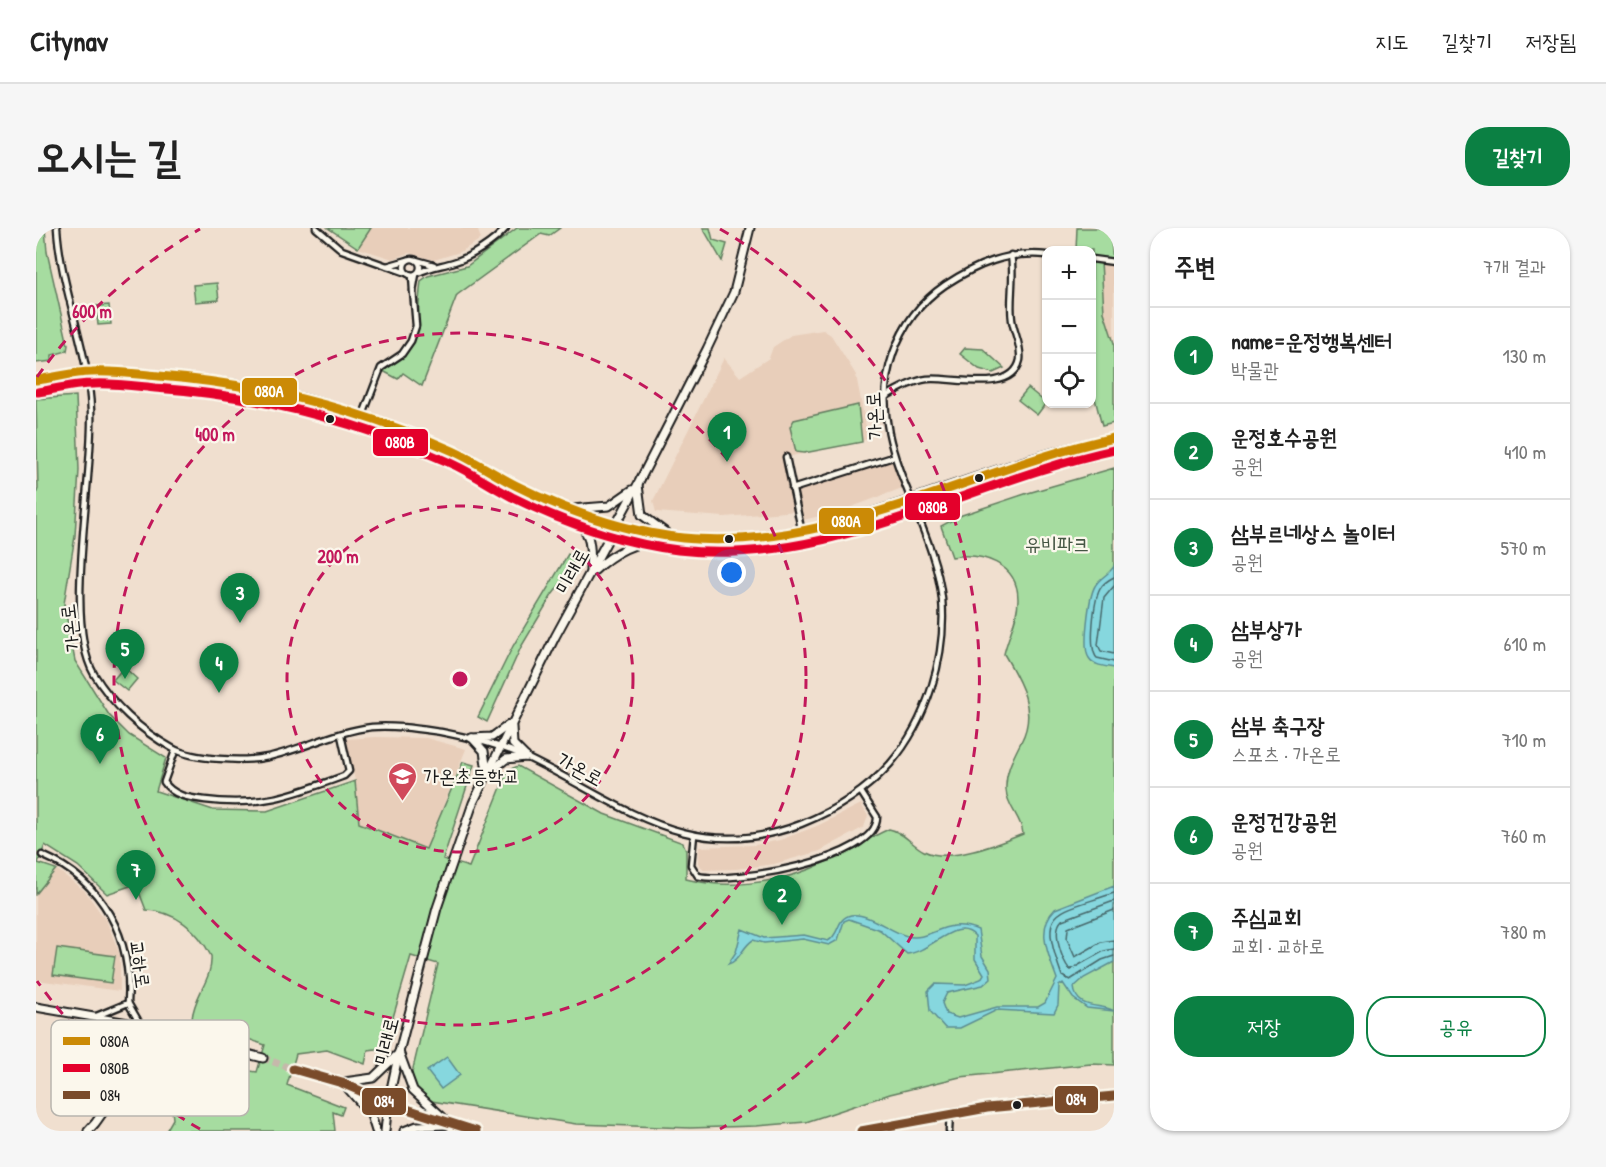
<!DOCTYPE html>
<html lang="ko">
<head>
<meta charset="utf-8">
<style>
	:root { --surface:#fff; --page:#f6f6f6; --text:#222; --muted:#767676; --line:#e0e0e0; --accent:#0b8043 }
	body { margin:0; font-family:"Patrick Hand","Poor Story",sans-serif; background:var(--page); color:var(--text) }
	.controls { position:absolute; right:18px; top:18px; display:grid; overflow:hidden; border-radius:12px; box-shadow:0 2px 4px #0004 }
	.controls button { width:54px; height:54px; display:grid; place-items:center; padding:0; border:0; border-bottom:2px solid var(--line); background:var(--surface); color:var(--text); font:30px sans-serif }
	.you { position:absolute; left:696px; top:345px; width:21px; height:21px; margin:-15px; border:4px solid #fff; border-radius:50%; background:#1a73e8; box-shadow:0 0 0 9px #1a73e833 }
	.badge { display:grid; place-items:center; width:39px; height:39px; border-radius:50%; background:var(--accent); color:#fff; font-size:20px; font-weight:700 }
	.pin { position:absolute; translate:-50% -50px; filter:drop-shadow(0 2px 3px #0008) }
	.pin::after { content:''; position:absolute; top:32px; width:21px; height:18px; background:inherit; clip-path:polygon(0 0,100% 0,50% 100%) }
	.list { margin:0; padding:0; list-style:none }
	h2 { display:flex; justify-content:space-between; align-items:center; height:78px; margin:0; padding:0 24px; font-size:26px }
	h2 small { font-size:20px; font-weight:400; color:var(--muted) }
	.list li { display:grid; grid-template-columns:39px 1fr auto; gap:18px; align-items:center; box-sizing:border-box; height:96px; padding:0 24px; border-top:2px solid var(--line) }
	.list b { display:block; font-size:22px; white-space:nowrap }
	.list p { margin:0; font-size:20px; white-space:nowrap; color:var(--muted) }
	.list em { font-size:20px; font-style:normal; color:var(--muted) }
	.actions { display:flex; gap:12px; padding:18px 24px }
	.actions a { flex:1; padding:14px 0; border:2px solid var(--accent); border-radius:24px; text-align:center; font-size:21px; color:var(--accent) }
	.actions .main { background:var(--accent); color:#fff }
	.icon { flex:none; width:33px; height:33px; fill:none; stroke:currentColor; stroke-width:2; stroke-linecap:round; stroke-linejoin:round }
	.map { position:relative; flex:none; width:1078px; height:903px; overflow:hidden; border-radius:24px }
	header { display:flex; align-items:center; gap:36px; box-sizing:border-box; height:84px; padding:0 30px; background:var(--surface); border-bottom:2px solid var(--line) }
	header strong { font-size:28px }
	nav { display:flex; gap:33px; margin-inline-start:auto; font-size:21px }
	.intro { display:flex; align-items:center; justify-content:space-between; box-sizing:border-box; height:144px; padding:0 36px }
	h1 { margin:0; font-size:42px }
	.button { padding:15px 27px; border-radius:24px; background:var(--accent); color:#fff; font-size:21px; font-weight:700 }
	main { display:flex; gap:36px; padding:0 36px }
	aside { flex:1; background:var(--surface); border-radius:24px; box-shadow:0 2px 4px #0004 }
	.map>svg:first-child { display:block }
	.built { fill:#e8ceba }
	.green { fill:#a6dca0; stroke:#617c5e; stroke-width:1.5 }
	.water { fill:#86d7de; stroke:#5c8c90; stroke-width:1.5 }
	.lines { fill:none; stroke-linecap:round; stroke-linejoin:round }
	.shore { stroke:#46676a; stroke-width:1.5 }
	.street-tunnel { stroke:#c6b8ab; stroke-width:4.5; stroke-dasharray:4.5 2; stroke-linecap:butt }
	.secondary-tunnel { stroke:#c6b8ab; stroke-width:7; stroke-dasharray:7 3.5; stroke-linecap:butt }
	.street-casing { stroke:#1c1c1c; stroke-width:9 }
	.secondary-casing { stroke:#1c1c1c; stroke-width:11 }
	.street { stroke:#fbf7ec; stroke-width:4.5 }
	.secondary { stroke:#fbf7ec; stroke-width:7 }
	.bus-1-casing { stroke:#fbf7ec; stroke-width:14 }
	.bus-2-casing { stroke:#fbf7ec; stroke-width:14 }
	.bus-3-casing { stroke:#fbf7ec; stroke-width:14 }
	.bus-1 { stroke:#cb8a06; stroke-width:9 }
	.bus-2 { stroke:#e4002b; stroke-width:9 }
	.bus-3 { stroke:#7a4b2a; stroke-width:9 }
	.ring { fill:none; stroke:#c2185b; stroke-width:3; stroke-dasharray:10 8 }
	.bus-dot { fill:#1c1c1c; stroke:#fbf7ec; stroke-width:2 }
	.labels { text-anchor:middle; stroke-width:4.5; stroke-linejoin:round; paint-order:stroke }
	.street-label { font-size:20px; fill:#1c1c1c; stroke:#fbf7ec }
	.park-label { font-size:20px; fill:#455644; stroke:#fbf7ec }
	.poi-label { font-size:20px; fill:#1c1c1c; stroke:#fbf7ec; text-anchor:start }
	.key { fill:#fbf7ec; stroke:#b8b5ae; stroke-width:1.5 }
	.key-label { font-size:16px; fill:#1c1c1c }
	.centre { fill:#c2185b; stroke:#fbf7ec; stroke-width:3 }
	.ring-label { font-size:18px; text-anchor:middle; font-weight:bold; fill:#c2185b; stroke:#fbf7ec; stroke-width:4.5; stroke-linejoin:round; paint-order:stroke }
	.line-badge { stroke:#fbf7ec; stroke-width:2 }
	.badge-label { font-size:16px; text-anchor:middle; font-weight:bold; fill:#fff }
</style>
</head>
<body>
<header>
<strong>Citynav</strong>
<nav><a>지도</a><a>길찾기</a><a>저장됨</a></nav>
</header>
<div class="intro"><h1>오시는 길</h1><a class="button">길찾기</a></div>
<main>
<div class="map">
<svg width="1078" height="903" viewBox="0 0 1078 903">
	<rect width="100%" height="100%" fill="#f0dfcf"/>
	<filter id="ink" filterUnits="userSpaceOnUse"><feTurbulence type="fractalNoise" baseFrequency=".0167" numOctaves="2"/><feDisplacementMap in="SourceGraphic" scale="12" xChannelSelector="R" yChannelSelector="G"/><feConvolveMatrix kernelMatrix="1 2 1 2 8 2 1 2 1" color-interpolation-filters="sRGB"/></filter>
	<g filter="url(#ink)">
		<g class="built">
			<path d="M335 0H441L445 11 424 24 398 32 373 25 357 31 322 20Z"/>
			<path d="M1074 0H1078V115L1068 84 1065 32 1077 34Z"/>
			<path d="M787 102 795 107 820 147 832 209 826 214 750 229 756 260 857 229 869 259 805 283 763 293 761 283 688 289 620 284 617 273 688 130 704 149 733 130 737 119 755 107Z"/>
			<path d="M339 509 390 510 430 521 390 621 323 595 319 553 310 511Z"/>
			<path d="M825 576 832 588 828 599 784 623 738 636 700 641 668 642 662 635 663 619 719 617 744 612 781 598Z"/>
			<path d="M20 641 49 663 71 694 84 727V763L0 752V666Z"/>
		</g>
		<g class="green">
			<path d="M0 0H9L11 24 32 117 31 123 16 127V133L0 135Z"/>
			<path d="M292 0H335L322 20Z"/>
			<path d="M481 0H524L513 8 505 6 421 67 386 158 367 145 362 151 347 143C393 103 378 107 385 53L392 48 431 38Z"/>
			<path d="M667 0H674L677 12 691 16 686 33Z"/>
			<path d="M1041 0H1074L1077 34 1065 33 1068 84 1078 115V195L1066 198 1056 159V22H1040Z"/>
			<path d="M181 55 183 72 159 74 157 57Z"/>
			<path d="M73 77 75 96 62 97 60 78Z"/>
			<path d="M929 120 947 121 968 140 957 145 943 141 924 126Z"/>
			<path d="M992 160 1010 175 1001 187 982 172Z"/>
			<path d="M40 168 43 242 39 308 28 376 39 433 73 487 93 507 130 530 120 563 177 582 231 583 319 553 323 595 390 621 427 534 438 537 407 631 433 639 472 542 482 538 568 586 647 615 650 622V651C689 661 736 656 774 641 802 630 826 613 853 601 866 603 876 617 888 623 913 636 962 616 987 606 986 590 971 579 970 562 969 544 977 530 985 514 1002 483 984 453 968 426 972 408 982 391 982 371 982 335 945 324 916 329L905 298 926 287 992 265 1078 240V837L1055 836 924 849 854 866 770 894 720 898 654 900 540 896 389 872 374 853 402 736 375 728 348 820 332 822 329 836 291 822 260 826 251 857 308 879 305 887 297 884 299 903H130L137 891 130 824 193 840 221 844 229 817 156 791C158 767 177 751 175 728 162 702 139 683 110 682L100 656 71 666 42 638 9 617 2 635 20 641 0 666V266L2 261 0 171Z"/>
			<path d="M822 177 826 214 768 225 760 224 754 199 758 192Z"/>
			<path d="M532 326 538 330 534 344 516 367 485 419 451 494 442 489 477 418Z"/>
			<path d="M88 439 101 451 91 463 77 452Z"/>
			<path d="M21 720 79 728 75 755 17 747Z"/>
		</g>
		<g class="water">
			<path d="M1078 338V440C1069 438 1058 438 1053 430 1046 421 1053 368 1059 358 1064 349 1073 347 1078 338Z"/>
			<path d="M1078 658V734L1048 750 1038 759C1040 783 1066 775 1078 783L1051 780 1037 770 1027 755 1023 758 1022 777 1018 785 961 782 924 800H909L894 783 892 763 899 756 929 757 945 751 948 746 939 731V708C920 688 895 724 871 726L844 702 813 691 808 693 802 712 793 717 767 711 728 715 717 712C706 719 704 733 692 736L700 724 706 701 728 710 768 707 792 713C804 707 800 690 815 687 834 685 854 704 871 708 895 714 908 688 942 702L946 728 954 741 955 750 947 757 911 765 906 775 910 786 922 790 961 779H1002L1009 775 1021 751C1013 728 999 701 1019 681Z"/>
			<path d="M411 829 424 847 405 861 391 843Z"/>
		</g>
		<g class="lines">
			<g class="shore">
				<path d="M1078 349C1072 352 1067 355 1064 361 1058 372 1052 421 1061 430L1078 434"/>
				<path d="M1078 358 1068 370 1062 417 1065 423 1078 426"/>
				<path d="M1078 665C1018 686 1001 679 1026 748L1034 752 1066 732 1078 728"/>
				<path d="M1078 673 1026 692C1015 703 1026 732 1034 742L1068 723 1078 721"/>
				<path d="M1078 682 1032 700 1031 711 1039 729 1065 714 1078 712"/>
			</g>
			<path class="street-tunnel" d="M0 626 6 627"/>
			<path class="secondary-tunnel" d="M227 830 257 841"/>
			<defs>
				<g id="street">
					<path d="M21 0C25 63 53 121 55 183 58 249 27 393 58 446 76 476 105 503 136 520 157 532 209 534 232 529 267 521 301 503 336 499 358 497 383 501 405 504 431 509 456 515 481 525 579 569 649 641 765 596 800 582 829 564 854 536 891 493 911 428 906 371 897 286 826 215 857 126 867 97 884 74 909 57 941 36 972 23 1011 27"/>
					<path d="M280 0 306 22 351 38"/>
					<path d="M1056 31 1078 34"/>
					<circle cx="376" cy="39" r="8"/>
					<path d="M372 32 351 38 376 47 377 63 380 46"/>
					<path d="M380 32 398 37"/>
					<path d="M382 45C394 39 405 38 418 34 435 29 458 14 470 0"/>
					<path d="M849 169C862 161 876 153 891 151 914 148 977 167 984 132 986 119 978 105 976 92 973 72 979 50 975 27"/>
					<path d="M327 187 345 140 366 126 375 113 380 98 377 63"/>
					<path d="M750 229 766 305"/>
					<path d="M756 261 857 229"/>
					<path d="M139 523 128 554C137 568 153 570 169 572 225 579 256 567 308 548L313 543 305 507"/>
					<path d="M658 607 655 637 662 648C696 656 842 632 841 589L825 564"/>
					<path d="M6 627C67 653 97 711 92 775"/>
					<path d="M92 775 106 799 91 813 58 789Z"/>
					<path d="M913 903 914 885"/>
				</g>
				<g id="secondary">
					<path d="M0 152C17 150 33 146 50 144 70 142 92 146 112 147 224 153 314 178 417 223 439 233 459 247 481 258 541 289 602 308 669 312 736 317 800 296 862 276 934 252 1004 224 1078 210"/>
					<path d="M602 257 606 287 633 307"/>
					<path d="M535 281 573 278 596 262"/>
					<path d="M531 284C554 303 556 312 554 342"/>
					<path d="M558 343C579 323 598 315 627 310"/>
					<path d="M476 499 477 516 490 529"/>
					<path d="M436 510 456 509 474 496"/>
					<path d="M436 510 448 523 451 544"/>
					<path d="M455 543 470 531 490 529"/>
					<path d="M0 779 92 795 227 830"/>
					<path d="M363 824 377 862 412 894"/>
					<path d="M257 841 306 855 352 875 440 903"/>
					<path d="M308 854 337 850 362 826"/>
					<path d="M308 856 335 887 340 903"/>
					<path d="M52 903C73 883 89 842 91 813"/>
					<path d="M349 903 352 875 363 824 401 680 437 575 519 409 602 256 671 121 698 64 714 0"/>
					<path d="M368 903 381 898 410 897"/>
					<path d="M825 903C908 885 993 872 1078 868"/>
				</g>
			</defs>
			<use href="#street" class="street-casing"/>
			<use href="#secondary" class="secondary-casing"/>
			<use href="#street" class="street"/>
			<use href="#secondary" class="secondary"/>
			<defs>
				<path id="bus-1" d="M0 152C19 150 37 144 56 144 78 143 101 146 123 148 225 156 323 181 417 223 439 233 459 247 481 258 533 284 589 304 647 310 793 325 937 240 1078 210"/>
				<path id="bus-2" d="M2 164C20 161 39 156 57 156 78 155 99 158 119 160 221 167 319 192 412 234 435 244 455 258 476 269 529 295 584 315 642 322 793 340 934 253 1078 222"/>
				<g id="bus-3">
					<path d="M257 841 306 855 352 875 440 903"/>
					<path d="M825 903 951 880 1078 868"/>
				</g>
			</defs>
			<use href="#bus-1" class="bus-1-casing"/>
			<use href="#bus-2" class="bus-2-casing"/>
			<use href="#bus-3" class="bus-3-casing"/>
			<use href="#bus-1" class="bus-1"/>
			<use href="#bus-2" class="bus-2"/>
			<use href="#bus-3" class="bus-3"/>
		</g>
	</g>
	<g class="ring">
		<circle cx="424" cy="451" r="173"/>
		<circle cx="424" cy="451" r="346"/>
		<path d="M164 901A520 520 0 0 1 1 753M1 149A520 520 0 0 1 164 1M684 1A520 520 0 0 1 684 901"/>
	</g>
	<defs>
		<symbol id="school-pin" viewBox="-11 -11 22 30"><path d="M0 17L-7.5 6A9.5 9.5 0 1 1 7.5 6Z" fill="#d1495b" stroke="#fbf7ec"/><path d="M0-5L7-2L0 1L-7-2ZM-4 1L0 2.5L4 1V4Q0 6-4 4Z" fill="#fff"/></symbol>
	</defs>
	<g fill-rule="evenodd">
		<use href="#school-pin" x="350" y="532" width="33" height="45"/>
	</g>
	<g class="bus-dot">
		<circle cx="294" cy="191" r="5"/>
		<circle cx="943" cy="250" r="5"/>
		<circle cx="693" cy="311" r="5"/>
		<circle cx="981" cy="877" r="5"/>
	</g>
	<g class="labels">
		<g class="street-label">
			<text transform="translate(838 188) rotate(-93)" y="7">가온로</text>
			<text transform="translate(536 343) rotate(-61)" y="7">미래로</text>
			<text transform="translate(34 400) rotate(-97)" y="7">가온로</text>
			<text transform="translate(544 541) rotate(28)" y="7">가온로</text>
			<text transform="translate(104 736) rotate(82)" y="7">교하로</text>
			<text transform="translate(350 813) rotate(-76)" y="7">미래로</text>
		</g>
		<g class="park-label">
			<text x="1021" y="323">유비파크</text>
		</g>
		<g class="poi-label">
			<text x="387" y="555">가온초등학교</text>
		</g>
	</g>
	<rect x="15" y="792" width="198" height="96" rx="9" class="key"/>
	<rect x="27" y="809" width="27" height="8" fill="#cb8a06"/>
	<rect x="27" y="836" width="27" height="8" fill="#e4002b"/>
	<rect x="27" y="863" width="27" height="8" fill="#7a4b2a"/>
	<g class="key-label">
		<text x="64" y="819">080A</text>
		<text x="64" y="846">080B</text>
		<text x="64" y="873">084</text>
	</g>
	<circle cx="424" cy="451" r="9" class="centre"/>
	<g class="ring-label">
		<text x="56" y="90">600 m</text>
		<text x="179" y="213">400 m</text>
		<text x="302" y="335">200 m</text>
	</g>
	<g class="line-badge">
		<rect x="205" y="149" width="57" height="29" rx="6" fill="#cb8a06"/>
		<rect x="336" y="200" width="57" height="29" rx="6" fill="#e4002b"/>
		<rect x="868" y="264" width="57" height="29" rx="6" fill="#e4002b"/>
		<rect x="782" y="279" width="57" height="28" rx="6" fill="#cb8a06"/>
		<rect x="1018" y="857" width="45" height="29" rx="6" fill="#7a4b2a"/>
		<rect x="325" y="859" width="46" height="29" rx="6" fill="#7a4b2a"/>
	</g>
	<g class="badge-label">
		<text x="233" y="169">080A</text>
		<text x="364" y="220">080B</text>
		<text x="897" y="285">080B</text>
		<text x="810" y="299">080A</text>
		<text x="1040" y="877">084</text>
		<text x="348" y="879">084</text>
	</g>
</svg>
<div class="controls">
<button>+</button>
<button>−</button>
<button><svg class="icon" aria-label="locate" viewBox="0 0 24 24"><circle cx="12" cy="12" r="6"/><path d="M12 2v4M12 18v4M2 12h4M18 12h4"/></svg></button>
</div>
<div class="you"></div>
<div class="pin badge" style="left:691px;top:234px">1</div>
<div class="pin badge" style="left:746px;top:697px">2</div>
<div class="pin badge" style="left:204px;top:395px">3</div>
<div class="pin badge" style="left:183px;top:465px">4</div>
<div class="pin badge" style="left:89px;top:451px">5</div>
<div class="pin badge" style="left:64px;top:536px">6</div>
<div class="pin badge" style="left:100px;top:672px">7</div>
</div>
<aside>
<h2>주변<small>7개 결과</small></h2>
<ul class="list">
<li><span class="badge">1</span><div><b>name=운정행복센터</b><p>박물관</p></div><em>130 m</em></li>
<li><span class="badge">2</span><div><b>운정호수공원</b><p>공원</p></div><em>410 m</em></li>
<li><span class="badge">3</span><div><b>삼부르네상스 놀이터</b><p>공원</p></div><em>570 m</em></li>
<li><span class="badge">4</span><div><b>삼부상가</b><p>공원</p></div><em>610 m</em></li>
<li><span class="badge">5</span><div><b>삼부 축구장</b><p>스포츠 · 가온로</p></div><em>710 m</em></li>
<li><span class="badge">6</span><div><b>운정건강공원</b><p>공원</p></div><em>760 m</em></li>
<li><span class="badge">7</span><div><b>주심교회</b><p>교회 · 교하로</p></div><em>780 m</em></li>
</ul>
<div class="actions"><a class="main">저장</a><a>공유</a></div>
</aside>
</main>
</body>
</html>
